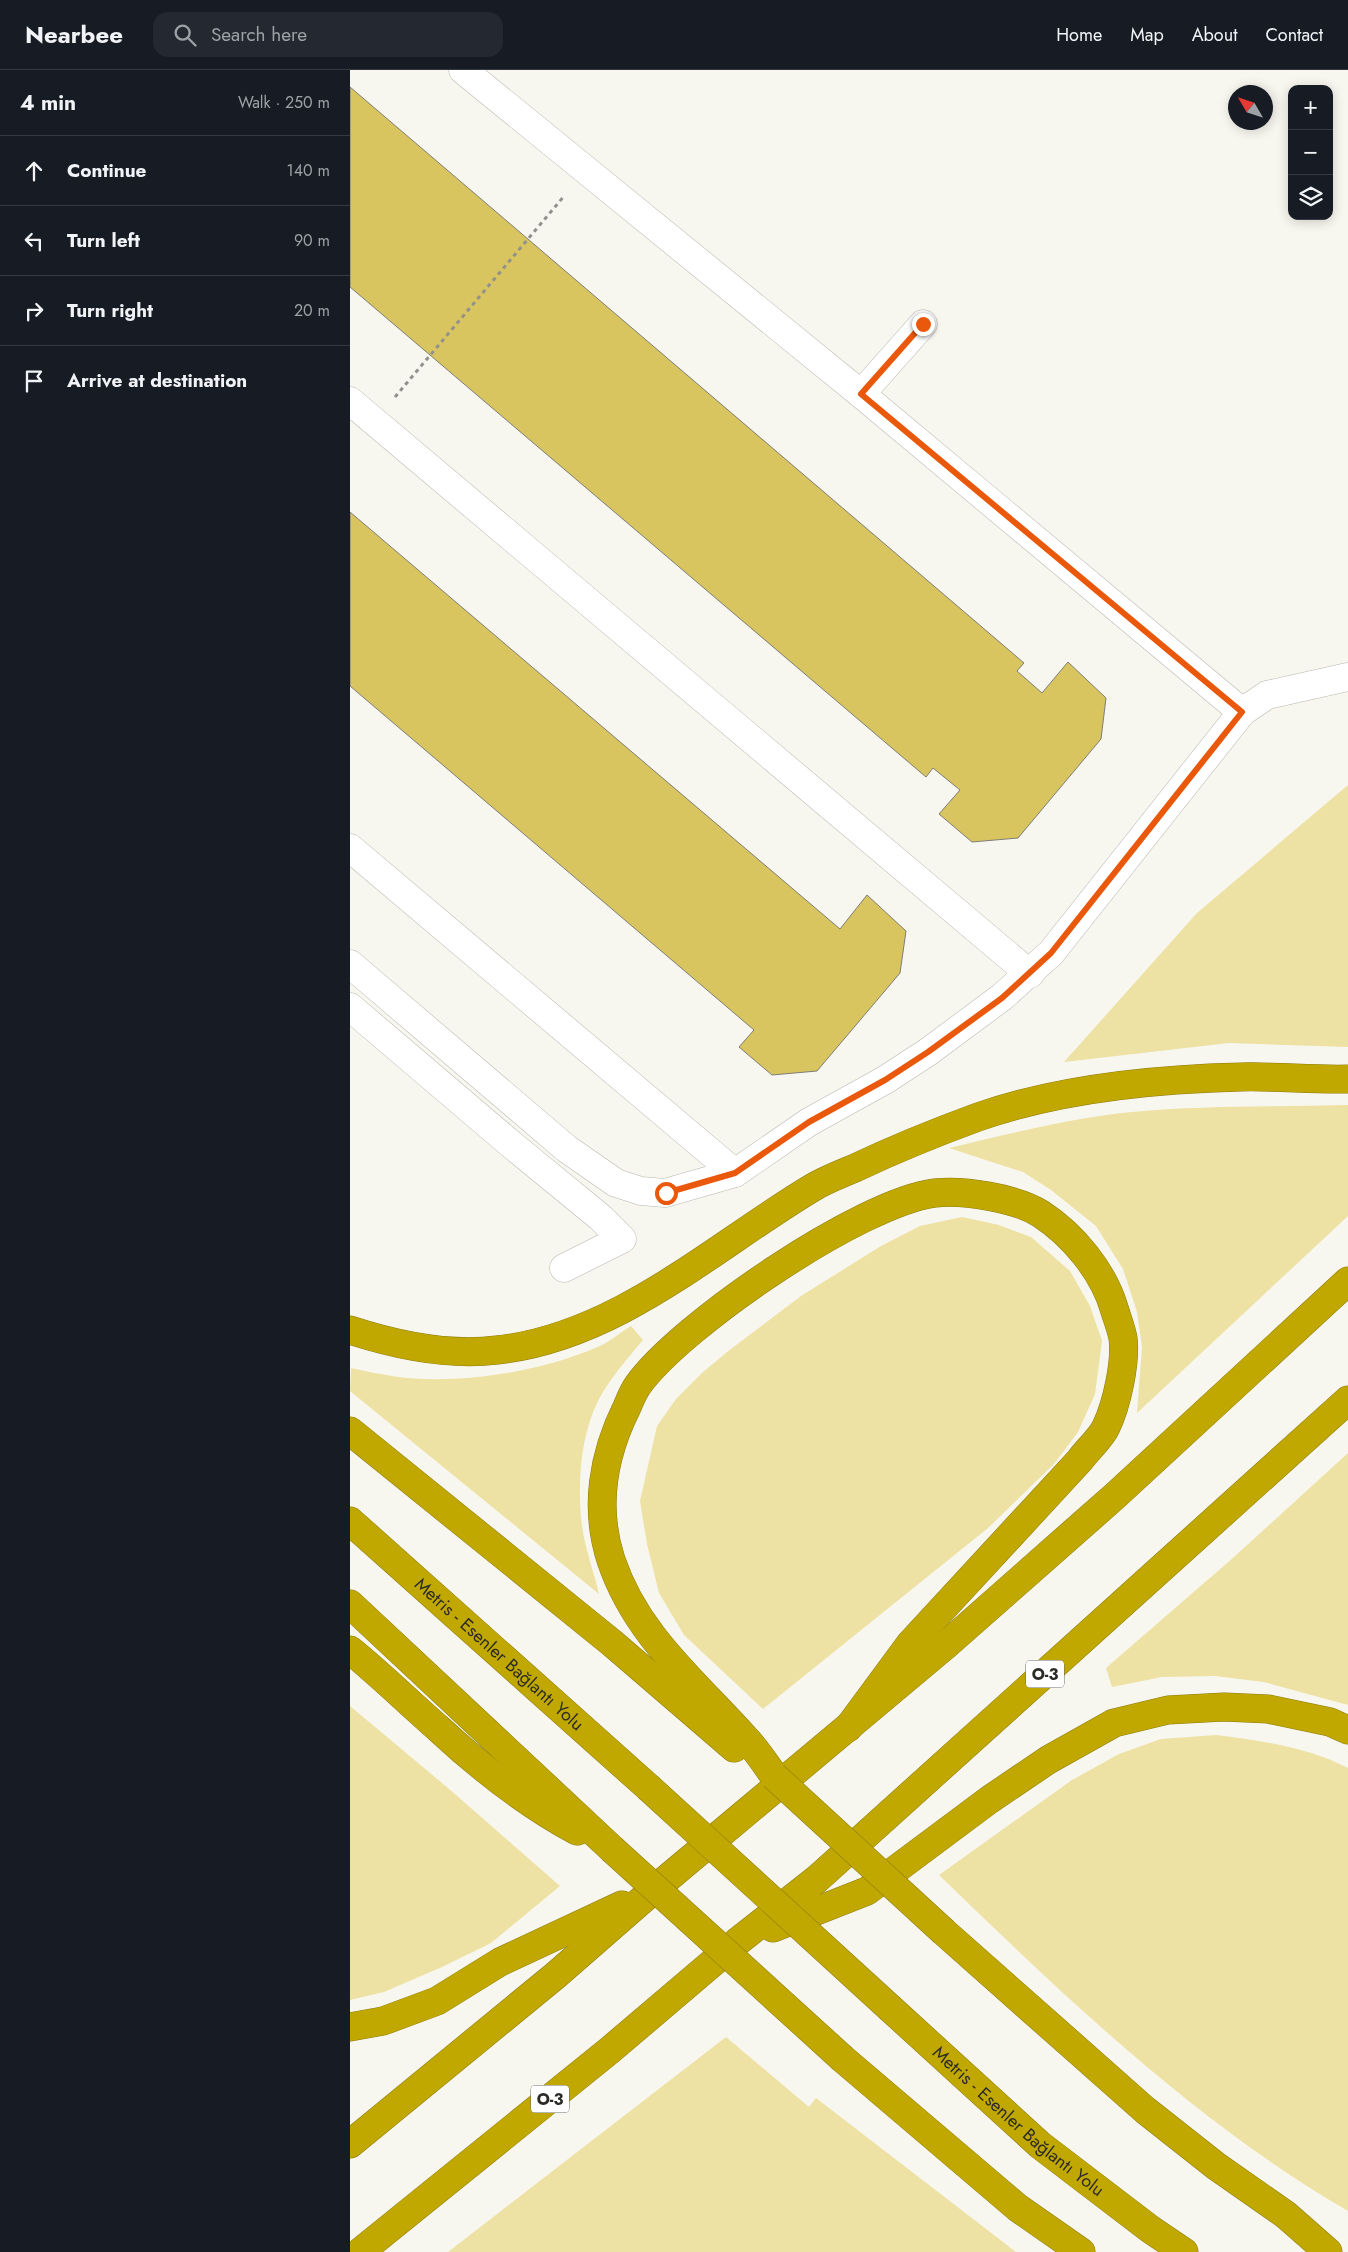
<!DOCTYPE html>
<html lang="en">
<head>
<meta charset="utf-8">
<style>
	:root { --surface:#171b24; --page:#242831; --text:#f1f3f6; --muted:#9ea1a6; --line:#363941 }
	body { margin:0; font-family:Jost,sans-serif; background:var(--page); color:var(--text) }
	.controls { position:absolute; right:15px; top:15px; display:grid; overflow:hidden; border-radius:10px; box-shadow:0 2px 12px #0003 }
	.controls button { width:45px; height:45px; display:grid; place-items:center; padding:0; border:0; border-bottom:1px solid var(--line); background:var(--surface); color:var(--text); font:25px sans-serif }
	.compass { position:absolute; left:878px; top:15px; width:45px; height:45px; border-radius:50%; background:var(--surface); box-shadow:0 2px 12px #0003; rotate:309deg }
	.stop { position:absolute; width:15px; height:15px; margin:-11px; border:4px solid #ea580c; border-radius:50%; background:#fff }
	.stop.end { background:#ea580c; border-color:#fff; box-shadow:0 1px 5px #0008 }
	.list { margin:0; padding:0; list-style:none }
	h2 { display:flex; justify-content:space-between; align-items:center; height:65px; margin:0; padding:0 20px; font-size:21px }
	h2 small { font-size:16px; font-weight:400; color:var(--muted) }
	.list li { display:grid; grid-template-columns:32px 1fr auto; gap:15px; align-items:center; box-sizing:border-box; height:70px; padding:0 20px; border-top:1px solid var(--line) }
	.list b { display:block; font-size:19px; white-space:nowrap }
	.list em { font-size:16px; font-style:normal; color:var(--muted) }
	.icon { flex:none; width:28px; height:28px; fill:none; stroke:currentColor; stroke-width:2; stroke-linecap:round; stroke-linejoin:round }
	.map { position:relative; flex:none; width:998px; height:2182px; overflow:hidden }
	header { display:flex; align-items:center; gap:30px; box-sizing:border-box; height:70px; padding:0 25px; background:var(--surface); border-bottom:1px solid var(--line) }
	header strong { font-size:24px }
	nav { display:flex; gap:28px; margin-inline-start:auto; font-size:18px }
	.search { width:350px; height:45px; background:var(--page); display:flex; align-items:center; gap:12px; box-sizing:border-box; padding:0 18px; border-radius:15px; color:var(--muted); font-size:19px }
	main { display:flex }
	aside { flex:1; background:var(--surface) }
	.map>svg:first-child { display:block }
	.green { fill:#ede1a3 }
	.building { fill:#d9c55f; stroke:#7e7d77 }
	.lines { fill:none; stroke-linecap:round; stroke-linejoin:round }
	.minor-casing { stroke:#b7b6af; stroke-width:29 }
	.highway-casing { stroke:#8d7c0f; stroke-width:29 }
	.path { stroke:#92918b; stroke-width:3; stroke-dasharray:4 4; stroke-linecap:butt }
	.minor { stroke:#fff; stroke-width:28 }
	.highway { stroke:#c1a801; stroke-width:28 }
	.highway-bridge-casing { stroke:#8d7c0f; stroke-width:29; stroke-linecap:butt }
	.highway-bridge { stroke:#c1a801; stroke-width:28 }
	.route { stroke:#ea580c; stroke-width:6 }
	.labels { text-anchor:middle; stroke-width:4; stroke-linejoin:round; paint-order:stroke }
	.shield { fill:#fff; stroke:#6b6b68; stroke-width:1 }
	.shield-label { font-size:16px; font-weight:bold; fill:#2c2b28 }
	.street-label { font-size:18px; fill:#2c2b28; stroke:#fff }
</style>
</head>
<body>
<header>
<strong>Nearbee</strong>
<div class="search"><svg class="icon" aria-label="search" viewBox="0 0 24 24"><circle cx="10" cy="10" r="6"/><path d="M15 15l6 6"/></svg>Search here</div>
<nav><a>Home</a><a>Map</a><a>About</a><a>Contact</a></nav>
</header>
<main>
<aside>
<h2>4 min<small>Walk · 250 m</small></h2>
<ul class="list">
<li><svg class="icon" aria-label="ahead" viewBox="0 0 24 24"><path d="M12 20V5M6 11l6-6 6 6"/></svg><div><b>Continue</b></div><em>140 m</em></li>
<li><svg class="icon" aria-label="left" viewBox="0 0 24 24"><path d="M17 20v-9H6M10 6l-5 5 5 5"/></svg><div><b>Turn left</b></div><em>90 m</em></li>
<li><svg class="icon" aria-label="right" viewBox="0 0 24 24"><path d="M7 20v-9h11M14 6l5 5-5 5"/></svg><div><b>Turn right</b></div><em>20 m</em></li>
<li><svg class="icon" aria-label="arrive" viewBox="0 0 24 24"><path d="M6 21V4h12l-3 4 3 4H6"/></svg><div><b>Arrive at destination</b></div></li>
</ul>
</aside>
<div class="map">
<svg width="998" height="2182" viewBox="0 0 998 2182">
	<rect width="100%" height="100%" fill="#f8f7ef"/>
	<g class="green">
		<path d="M998 715V977L879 973 714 992 847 843Z"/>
		<path d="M998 1035V1146L787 1343 792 1277 787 1242 773 1199 746 1156 701 1120 673 1102 599 1078C659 1064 720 1048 782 1042 854 1035 926 1037 998 1035Z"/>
		<path d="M612 1147 649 1155 681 1167 720 1201 740 1236 752 1271 745 1324 728 1362 704 1394 638 1458 413 1639 334 1565 309 1523 297 1474 290 1431 307 1356 326 1329 352 1303 377 1282 451 1226 531 1176 570 1156Z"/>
		<path d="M281 1256 293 1270C277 1289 261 1307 249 1329 230 1365 227 1416 232 1456 235 1479 244 1502 249 1524L0 1321 1 1298C15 1301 29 1304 42 1306 106 1316 193 1302 252 1275 262 1270 271 1262 281 1256Z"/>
		<path d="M998 1383V1635L914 1612 865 1606 812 1607 762 1617 756 1598 884 1487Z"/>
		<path d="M0 1636 98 1718 210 1816 141 1873 92 1897 34 1922 0 1930Z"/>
		<path d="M866 1665C912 1671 956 1677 998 1698V2141C845 2052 715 1927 589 1805L722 1710 769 1684 811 1669Z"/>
		<path d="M376 1967 459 2037 466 2028 666 2182H98Z"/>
	</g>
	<g class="building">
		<path d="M0 17 674 593 667 601 692 623 718 592 756 628 751 669 668 768 622 772 589 744 610 720 583 698 576 707 0 217Z"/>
		<path d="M0 442 490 859 517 825 556 861 550 903 467 1001 422 1005 389 977 404 960 0 616Z"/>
	</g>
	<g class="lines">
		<defs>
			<g id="minor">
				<path d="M113 0 511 324 892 642"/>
				<path d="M511 324 573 254"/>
				<path d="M0 331 680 904"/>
				<path d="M0 778 385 1103"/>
				<path d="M0 894 217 1079 266 1113 291 1121 315 1123 385 1103 459 1052 535 1010 578 982 652 927 701 883 892 642 917 625 998 607"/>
				<path d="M0 937 162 1075 251 1148 272 1169 214 1198"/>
			</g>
			<g id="highway">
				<path d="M0 1260C46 1275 98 1286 147 1280 267 1267 362 1178 462 1118 475 1110 491 1104 505 1098 545 1079 587 1062 628 1047 708 1019 808 1009 891 1007 927 1006 962 1010 998 1009"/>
				<path d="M0 1361 262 1573 384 1678"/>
				<path id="s1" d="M0 1451 298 1717"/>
				<path d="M0 1534 262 1779"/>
				<path d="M0 1580C31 1605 59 1633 89 1659 131 1698 177 1734 227 1761"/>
				<path d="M424 1706C415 1693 406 1679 395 1668 344 1611 286 1565 261 1490 244 1438 253 1385 277 1337 280 1330 283 1322 288 1315 331 1255 511 1132 585 1123 614 1120 666 1128 691 1144 723 1165 753 1201 764 1238 767 1248 771 1258 773 1268 776 1292 767 1334 756 1357 751 1368 738 1379 730 1390L560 1574 498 1658"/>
				<path d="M423 1858 517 1821 639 1730 698 1690 764 1653 818 1640 874 1637 918 1639 980 1652 998 1660"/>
				<path d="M594 1862 795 2040 866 2096 936 2145 978 2182"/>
				<path id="s2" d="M541 1939 690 2075 800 2159 834 2182"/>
				<path d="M0 1957 33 1951 87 1931 150 1892 272 1835"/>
				<path d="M493 1989 668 2138 731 2182"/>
				<path d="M0 2074 206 1905 301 1822 596 1575 766 1425 998 1211"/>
				<path d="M10 2182 260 1980 387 1872 467 1809 998 1330"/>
			</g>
		</defs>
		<use href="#minor" class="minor-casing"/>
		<use href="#highway" class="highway-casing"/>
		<path class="path" d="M45 327 215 125"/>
		<use href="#minor" class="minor"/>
		<use href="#highway" class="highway"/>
		<defs>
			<g id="highway-bridge">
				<path d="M424 1706 594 1862"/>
				<path d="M298 1717 541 1939"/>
				<path d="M262 1779 493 1989"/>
			</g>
		</defs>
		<use href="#highway-bridge" class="highway-bridge-casing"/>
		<use href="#highway-bridge" class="highway-bridge"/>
	</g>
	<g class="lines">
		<path class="route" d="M316 1123 385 1103 459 1052 535 1010 578 982 652 928 701 883 892 642 511 324 573 254"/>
	</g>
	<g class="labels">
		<g class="shield">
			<rect x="676" y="1590.5" width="38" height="27" rx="4"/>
			<rect x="181" y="2015.5" width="38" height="27" rx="4"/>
		</g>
		<g class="shield-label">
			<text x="695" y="1610">O-3</text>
			<text x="200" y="2035">O-3</text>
		</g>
		<g class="street-label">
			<text dy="6" stroke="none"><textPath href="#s1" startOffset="200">Metris - Esenler Bağlantı Yolu</textPath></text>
			<text dy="6" stroke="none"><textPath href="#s2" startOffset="170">Metris - Esenler Bağlantı Yolu</textPath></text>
		</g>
	</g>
</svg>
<div class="controls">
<button>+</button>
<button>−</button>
<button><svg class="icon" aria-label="layers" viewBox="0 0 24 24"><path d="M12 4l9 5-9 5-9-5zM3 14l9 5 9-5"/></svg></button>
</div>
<svg class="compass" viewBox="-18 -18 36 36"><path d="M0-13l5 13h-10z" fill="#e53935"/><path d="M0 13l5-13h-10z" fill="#9ea1a6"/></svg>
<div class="stop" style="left:316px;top:1123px"></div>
<div class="stop end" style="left:573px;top:254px"></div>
</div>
</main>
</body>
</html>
